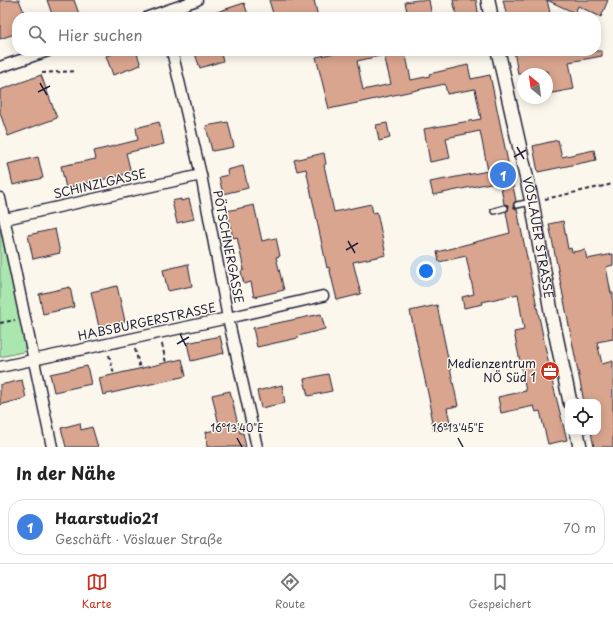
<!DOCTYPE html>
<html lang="de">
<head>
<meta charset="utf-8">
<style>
	:root { --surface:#fff; --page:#f6f6f6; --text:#222; --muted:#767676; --line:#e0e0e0; --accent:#c8321e }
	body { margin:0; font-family:"Playpen Sans",sans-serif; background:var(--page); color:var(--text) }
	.controls { position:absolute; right:12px; bottom:12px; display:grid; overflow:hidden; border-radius:8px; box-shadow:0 2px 10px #0003 }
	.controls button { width:36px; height:36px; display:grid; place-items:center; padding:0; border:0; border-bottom:1px solid var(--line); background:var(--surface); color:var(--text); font:20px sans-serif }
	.compass { position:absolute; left:517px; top:68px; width:36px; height:36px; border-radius:50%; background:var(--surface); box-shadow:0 2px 10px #0003; rotate:331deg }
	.you { position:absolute; left:426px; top:271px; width:14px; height:14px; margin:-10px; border:3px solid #fff; border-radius:50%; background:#1a73e8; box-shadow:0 0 0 6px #1a73e833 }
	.badge { display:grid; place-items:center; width:26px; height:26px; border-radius:50%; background:var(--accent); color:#fff; font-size:13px; font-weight:700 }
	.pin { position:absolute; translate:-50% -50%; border:2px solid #fff; box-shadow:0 1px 4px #0006 }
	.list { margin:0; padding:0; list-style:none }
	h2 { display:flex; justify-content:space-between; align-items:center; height:52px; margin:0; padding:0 16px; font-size:17px }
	h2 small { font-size:13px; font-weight:400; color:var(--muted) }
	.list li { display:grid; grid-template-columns:26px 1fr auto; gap:12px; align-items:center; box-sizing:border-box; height:56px; margin:0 8px 8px; padding:0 8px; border:1px solid var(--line); border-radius:16px }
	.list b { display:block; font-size:15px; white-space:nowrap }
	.list p { margin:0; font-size:13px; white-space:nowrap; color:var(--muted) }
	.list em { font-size:13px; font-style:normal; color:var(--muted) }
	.icon { flex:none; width:22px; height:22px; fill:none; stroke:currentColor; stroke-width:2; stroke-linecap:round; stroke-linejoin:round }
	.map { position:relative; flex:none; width:613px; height:447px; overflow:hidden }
	.search { position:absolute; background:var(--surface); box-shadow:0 2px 10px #0003; left:12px; right:12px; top:12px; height:44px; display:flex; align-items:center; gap:10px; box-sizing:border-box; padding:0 14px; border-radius:16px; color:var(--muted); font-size:15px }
	.sheet { height:116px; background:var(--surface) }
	nav { display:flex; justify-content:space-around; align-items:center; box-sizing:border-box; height:56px; border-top:1px solid var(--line); background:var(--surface); font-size:11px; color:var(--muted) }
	nav a { display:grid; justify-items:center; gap:2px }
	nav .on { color:var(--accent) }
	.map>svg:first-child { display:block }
	.green { fill:#aae7ae; stroke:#668474 }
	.building { fill:#d9a58e; stroke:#22223b; fill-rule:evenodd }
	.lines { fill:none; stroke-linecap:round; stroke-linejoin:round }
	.service-casing { stroke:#22223b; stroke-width:8 }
	.minor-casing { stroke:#22223b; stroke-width:13 }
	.tertiary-casing { stroke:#22223b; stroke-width:16 }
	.path { stroke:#22223b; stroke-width:2; stroke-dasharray:4 3; stroke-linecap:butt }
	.service { stroke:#fbf7ec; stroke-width:5 }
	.minor { stroke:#fbf7ec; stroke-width:10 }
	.tertiary { stroke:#fbf7ec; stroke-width:13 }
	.ticks { fill:none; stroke:#22223b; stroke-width:1.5 }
	.labels { text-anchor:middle; stroke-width:3; stroke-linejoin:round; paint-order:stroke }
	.street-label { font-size:12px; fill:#22223b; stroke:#fbf7ec }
	.poi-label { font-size:12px; fill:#22223b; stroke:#fbf7ec; text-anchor:end }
	.ticks-label { font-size:10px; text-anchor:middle; fill:#22223b; stroke:#fbf7ec; stroke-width:3; stroke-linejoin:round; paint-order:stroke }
</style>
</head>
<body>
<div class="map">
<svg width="613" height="447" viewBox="0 0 613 447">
	<rect width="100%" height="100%" fill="#fbf7ec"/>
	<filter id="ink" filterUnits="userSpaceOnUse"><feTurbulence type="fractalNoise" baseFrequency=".025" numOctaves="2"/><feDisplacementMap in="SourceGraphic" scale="8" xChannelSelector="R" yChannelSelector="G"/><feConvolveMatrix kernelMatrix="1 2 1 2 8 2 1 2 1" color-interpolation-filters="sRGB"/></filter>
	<g filter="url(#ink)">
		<path class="green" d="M0 227 27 351 0 357Z"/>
		<g class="building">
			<path d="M0 0H19L26 17H17V33L0 39Z"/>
			<path d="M47 0H74L79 14 70 17H53Z"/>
			<path d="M269 0H314L318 17H274Z"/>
			<path d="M418 0H429L432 17H408L405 2Z"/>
			<path d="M453 0H476L479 17H457Z"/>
			<path d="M503 0H608L601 17 578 6 575 13 547 0 551 17H507Z"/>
			<path d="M244 3 249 17H208V15Z"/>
			<path d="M120 51H136L141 65 113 75 106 56Z"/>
			<path d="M194 51H220L223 61 200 68Z"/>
			<path d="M345 51H405L411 80 430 76 429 74 468 65 471 79 490 75 516 201 513 205 514 208 517 209 553 385 567 440 548 444 540 411 536 412 534 406 501 413 498 397 526 391 514 332 524 330 518 294 482 302 483 304 464 308 462 297 474 294 466 256 439 262 437 252 510 233 506 212 508 210 509 207 508 205 504 204 500 181 433 195 430 182 488 171 480 131 446 138 450 158 430 162 424 129 481 119 475 89 447 94 445 84 329 109 316 57ZM384 55 391 84 363 90 357 61Z"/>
			<path d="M514 51H602V56L569 62 574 89 547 94V71L533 74H518Z"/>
			<path d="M41 75 57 118 8 136 0 113V90Z"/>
			<path d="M159 122 164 144 126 153 131 173 66 188 61 166 96 159 94 151 138 140 136 128Z"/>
			<path d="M228 122 234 147 212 151 206 126Z"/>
			<path d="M387 123 390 138 379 141 376 125Z"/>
			<path d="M558 140 562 157 594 150 596 160 538 172 533 146Z"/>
			<path d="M324 153 326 164 324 165 334 212 371 204 373 213 377 212 386 255 353 262 361 294 337 300 329 267 327 268 306 169 297 171 294 160Z"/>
			<path d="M38 157 43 178 13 185 8 164Z"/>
			<path d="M243 166 248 188 223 194 219 177 228 175 227 170Z"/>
			<path d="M181 199V201L189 199 194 219 177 223 172 201Z"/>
			<path d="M254 205 262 241 276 238 280 256 276 257 284 290 254 297 251 282 244 284 241 271 244 270 237 237 233 238 227 211Z"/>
			<path d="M563 221 568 249 571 248 572 252 585 250 587 259 613 254V265L606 267 611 293H613V339L597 342 602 364 613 361V447H594L591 432H598V402H584L549 224Z"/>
			<path d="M55 229 60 253 33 259 28 235Z"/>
			<path d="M188 264 192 286 168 291 163 270Z"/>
			<path d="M117 286 125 321 99 327 91 292Z"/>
			<path d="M70 287 74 307 43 314 39 294Z"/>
			<path d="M437 305 458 406 447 408 451 427 434 431 430 412H432L410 311Z"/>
			<path d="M321 314 325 329 298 336V338L257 347 253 328Z"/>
			<path d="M220 336 224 353 191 361 187 343Z"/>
			<path d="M182 359 186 376 103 395 99 378Z"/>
			<path d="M87 366 91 384 54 392 50 374Z"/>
			<path d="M328 374 332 391 308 396 304 379Z"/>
			<path d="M22 380 26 398 0 405V385Z"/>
			<path d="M282 385 285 403 261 408 257 391Z"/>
			<path d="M230 391 240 433H243L246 447H207L206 432 220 429 212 395Z"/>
			<path d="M80 423 81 430 92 427 98 447H66L61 428Z"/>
		</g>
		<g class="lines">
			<defs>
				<g id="service">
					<path d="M517 205 531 202"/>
					<path d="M494 211 505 208"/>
				</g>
				<g id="minor">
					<path d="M148 17 197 0"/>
					<path d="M172 51 201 175 228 318 257 447"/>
					<path d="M0 67 48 51"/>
					<path d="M0 198 52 447"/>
					<path d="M5 219 201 175"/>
					<path d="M0 367 228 318 323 296"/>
				</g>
				<g id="tertiary">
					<path d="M488 0 491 17"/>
					<path id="s1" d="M498 51 532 202 552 317 570 402"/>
					<path d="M577 432 580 447"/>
				</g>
			</defs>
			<use href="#service" class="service-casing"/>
			<use href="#minor" class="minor-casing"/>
			<use href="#tertiary" class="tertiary-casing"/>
			<g class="path">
				<path d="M42 73 77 71"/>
				<path d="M545 199 613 184"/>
				<path d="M0 323 15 320"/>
				<path d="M162 344 166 363"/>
				<path d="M135 349 140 369"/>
				<path d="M109 355 114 374"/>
			</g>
			<use href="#service" class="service"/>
			<use href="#minor" class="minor"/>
			<use href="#tertiary" class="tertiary"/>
		</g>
	</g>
	<path class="ticks" d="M40 83 47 95M38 92 50 86M517 147 524 159M514 157 526 150M348 241 355 253M346 250 358 243M180 334 186 346M177 344 189 337M237 438 242 447M458 438 463 447"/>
	<defs>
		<symbol id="office-disc" viewBox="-11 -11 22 22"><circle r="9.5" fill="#c8321e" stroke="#fbf7ec"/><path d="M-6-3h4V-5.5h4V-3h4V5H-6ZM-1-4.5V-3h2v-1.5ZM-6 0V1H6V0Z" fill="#fff"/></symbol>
	</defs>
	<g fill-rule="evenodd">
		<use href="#office-disc" x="539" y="360" width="22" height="22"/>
	</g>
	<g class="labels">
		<g class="street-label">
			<text transform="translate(100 184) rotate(-13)" y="4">SCHINZLGASSE</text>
			<text dy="4" stroke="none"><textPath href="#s1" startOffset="191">VÖSLAUER STRASSE</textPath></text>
			<text transform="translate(228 247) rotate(79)" y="4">PÖTSCHNERGASSE</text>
			<text transform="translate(147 322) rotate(-12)" y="4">HABSBURGERSTRASSE</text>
		</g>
		<g class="poi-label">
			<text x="536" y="368">Medienzentrum<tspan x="536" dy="14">NÖ Süd 1</tspan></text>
		</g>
	</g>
	<g class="ticks-label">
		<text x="237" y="432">16°13'40"E</text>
		<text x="458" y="432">16°13'45"E</text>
	</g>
</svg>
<div class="controls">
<button><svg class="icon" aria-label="locate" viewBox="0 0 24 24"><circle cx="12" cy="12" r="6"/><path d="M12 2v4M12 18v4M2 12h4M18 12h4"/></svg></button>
</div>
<svg class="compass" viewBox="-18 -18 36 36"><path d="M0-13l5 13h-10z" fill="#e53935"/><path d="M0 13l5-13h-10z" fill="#767676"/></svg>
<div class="you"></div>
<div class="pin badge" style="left:503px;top:175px;background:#3f7fe0">1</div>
<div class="search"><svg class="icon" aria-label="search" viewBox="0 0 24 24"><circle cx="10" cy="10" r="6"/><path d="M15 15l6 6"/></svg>Hier suchen</div>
</div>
<section class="sheet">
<h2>In der Nähe<small></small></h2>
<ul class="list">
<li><span class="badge" style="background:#3f7fe0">1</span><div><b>Haarstudio21</b><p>Geschäft · Vöslauer Straße</p></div><em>70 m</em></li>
</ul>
</section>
<nav>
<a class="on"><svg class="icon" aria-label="map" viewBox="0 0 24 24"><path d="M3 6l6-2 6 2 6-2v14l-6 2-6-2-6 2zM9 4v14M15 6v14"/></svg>Karte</a>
<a><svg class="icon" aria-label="directions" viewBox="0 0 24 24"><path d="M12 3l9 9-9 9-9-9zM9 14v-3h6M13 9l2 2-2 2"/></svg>Route</a>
<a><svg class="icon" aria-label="saved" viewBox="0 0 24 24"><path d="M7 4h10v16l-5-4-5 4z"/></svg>Gespeichert</a>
</nav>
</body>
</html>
